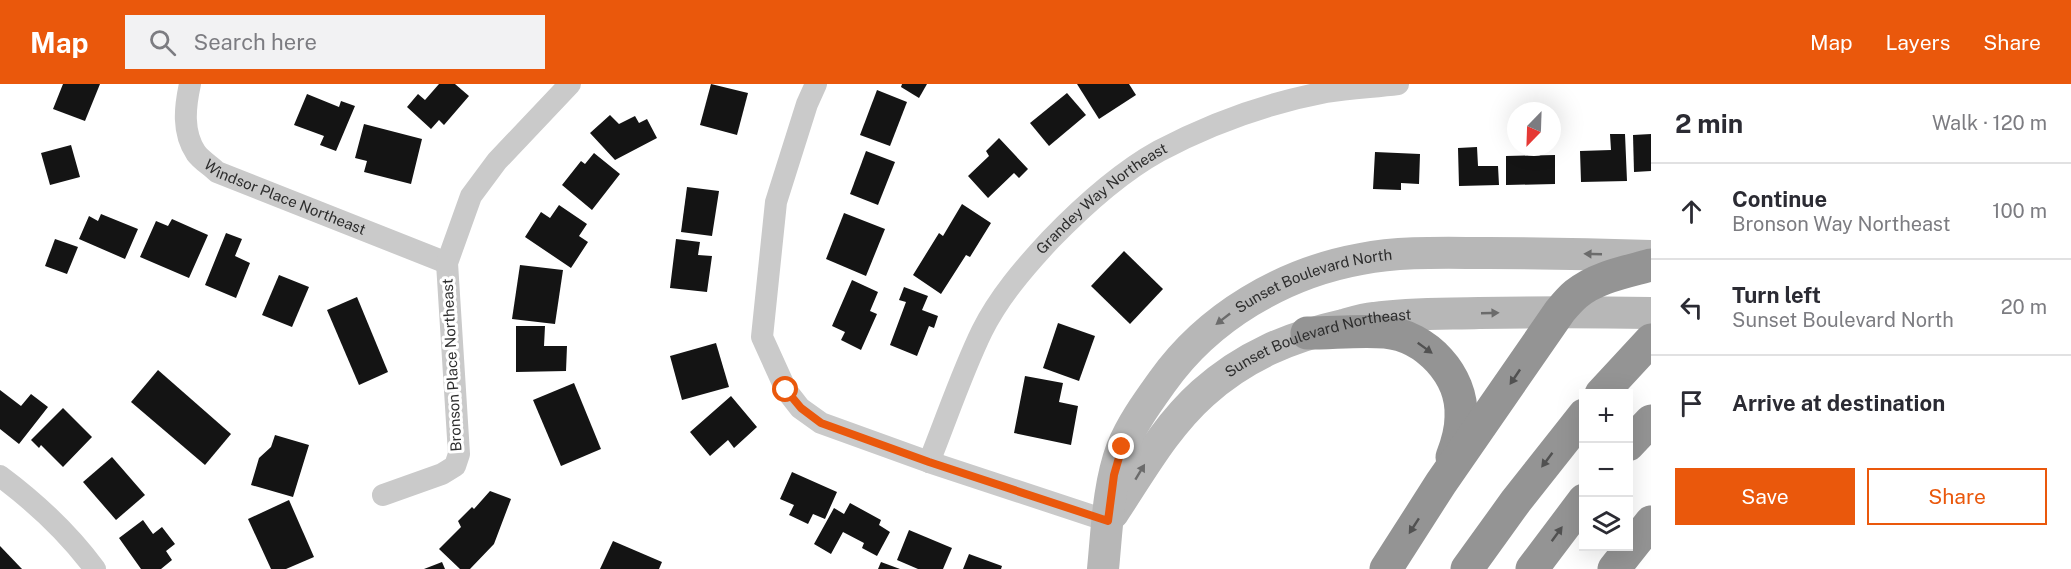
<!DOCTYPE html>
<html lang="en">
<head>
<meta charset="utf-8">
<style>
	:root { --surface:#fff; --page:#f2f2f3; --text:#2b2b33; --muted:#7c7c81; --line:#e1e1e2; --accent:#ea580c }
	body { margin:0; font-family:"Public Sans",sans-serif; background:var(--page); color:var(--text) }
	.controls { position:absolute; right:18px; bottom:18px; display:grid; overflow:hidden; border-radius:0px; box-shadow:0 6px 24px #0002 }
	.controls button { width:54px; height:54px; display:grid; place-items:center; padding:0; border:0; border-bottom:2px solid var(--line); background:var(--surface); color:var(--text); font:30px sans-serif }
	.compass { position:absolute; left:1507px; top:18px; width:54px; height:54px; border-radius:50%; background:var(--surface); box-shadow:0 6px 24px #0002; rotate:203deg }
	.stop { position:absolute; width:18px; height:18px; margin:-14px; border:4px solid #ea580c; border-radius:50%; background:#fff }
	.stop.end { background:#ea580c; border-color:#fff; box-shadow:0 2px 6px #0008 }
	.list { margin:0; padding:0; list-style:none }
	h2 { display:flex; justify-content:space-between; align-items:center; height:78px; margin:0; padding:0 24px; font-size:26px }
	h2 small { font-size:20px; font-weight:400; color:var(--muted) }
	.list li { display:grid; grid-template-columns:39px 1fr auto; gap:18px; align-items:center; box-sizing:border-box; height:96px; padding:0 24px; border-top:2px solid var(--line) }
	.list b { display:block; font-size:22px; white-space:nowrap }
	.list p { margin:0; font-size:20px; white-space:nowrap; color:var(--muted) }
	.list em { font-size:20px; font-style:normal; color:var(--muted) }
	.actions { display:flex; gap:12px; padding:18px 24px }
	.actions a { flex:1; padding:14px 0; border:2px solid var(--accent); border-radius:0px; text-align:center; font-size:21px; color:var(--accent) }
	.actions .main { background:var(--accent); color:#fff }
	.icon { flex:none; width:33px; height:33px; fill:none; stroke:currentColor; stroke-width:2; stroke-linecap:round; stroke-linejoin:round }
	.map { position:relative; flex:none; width:1651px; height:485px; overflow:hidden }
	header { display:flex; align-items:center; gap:36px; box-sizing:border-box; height:84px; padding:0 30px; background:var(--accent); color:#fff }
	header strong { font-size:28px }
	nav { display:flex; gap:33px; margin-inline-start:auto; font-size:21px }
	.search { width:420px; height:54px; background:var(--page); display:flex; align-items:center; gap:15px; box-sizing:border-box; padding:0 21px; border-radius:0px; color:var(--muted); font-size:22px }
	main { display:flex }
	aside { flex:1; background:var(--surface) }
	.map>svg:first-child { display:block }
	.building { fill:#141414 }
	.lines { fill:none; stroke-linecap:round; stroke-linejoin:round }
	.street { stroke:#cacaca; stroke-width:22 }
	.secondary { stroke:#b7b7b7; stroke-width:32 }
	.highway { stroke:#949494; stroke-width:33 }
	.oneway { fill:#6b6b6b }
	.oneway2 { fill:#515151 }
	.route { stroke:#ea580c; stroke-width:8 }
	.labels { text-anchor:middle; stroke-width:6; stroke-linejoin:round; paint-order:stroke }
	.street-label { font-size:15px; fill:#2d2d2d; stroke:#fff }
</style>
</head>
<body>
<header>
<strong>Map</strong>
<div class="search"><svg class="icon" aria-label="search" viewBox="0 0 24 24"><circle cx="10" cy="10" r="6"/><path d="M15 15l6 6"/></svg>Search here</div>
<nav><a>Map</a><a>Layers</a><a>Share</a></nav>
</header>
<main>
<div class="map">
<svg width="1651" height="485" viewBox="0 0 1651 485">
	<rect width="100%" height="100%" fill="#fff"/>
	<g class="building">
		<path d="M63 0H100L85 37 53 25Z"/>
		<path d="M439 0H455L469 12 444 41 439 36 431 45 407 23 418 10 425 16Z"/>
		<path d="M711 0 748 9 737 51 700 41Z"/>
		<path d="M902 0H927L919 14 901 3Z"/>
		<path d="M1077 0H1129L1136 11 1099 35Z"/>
		<path d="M877 6 907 18 890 62 860 51Z"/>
		<path d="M1067 9 1086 31 1049 62 1030 39Z"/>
		<path d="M307 10 339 23 341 17 355 22 336 67 320 61 324 52 294 41Z"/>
		<path d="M610 31 619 40 635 32 639 39 647 35 657 54 615 76 590 49Z"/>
		<path d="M364 40 422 55 411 100 364 88 367 77 355 74Z"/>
		<path d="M1610 50H1625L1627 97 1581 98 1580 67 1611 66Z"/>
		<path d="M1651 50V87L1634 88 1633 51Z"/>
		<path d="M999 54 1028 85 1019 94 1014 89 988 114 968 92 989 72 986 67Z"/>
		<path d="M71 61 80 93 50 101 41 69Z"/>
		<path d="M1477 63 1478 82H1498L1499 101 1459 102 1458 64Z"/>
		<path d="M866 67 895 78 878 121 850 110Z"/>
		<path d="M1375 68 1420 70 1419 100 1401 99V106L1373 105Z"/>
		<path d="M594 69 620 90 592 126 562 101 581 77 585 80Z"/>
		<path d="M1555 71V100L1506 101V72Z"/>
		<path d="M687 103 719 107 712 152 681 148Z"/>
		<path d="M962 120 991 139 970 173 966 171 941 210 913 191 939 149 943 152Z"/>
		<path d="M559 121 587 140 579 152 588 158 571 184 525 153 541 128 550 134Z"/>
		<path d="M844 129 885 145 866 192 826 175Z"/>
		<path d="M101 130 138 145 125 175 79 155 89 132 98 137Z"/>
		<path d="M172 135 208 151 189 194 140 173 156 137 168 142Z"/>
		<path d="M226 149 242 155 235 172 250 179 236 214 205 201Z"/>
		<path d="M55 155 78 163 67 190 45 182Z"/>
		<path d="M676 155 700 158 698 171 712 172 707 208 670 204Z"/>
		<path d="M1124 167 1163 205 1130 240 1091 202Z"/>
		<path d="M520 181 563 186 555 240 512 235Z"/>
		<path d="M279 191 309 203 292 243 262 231Z"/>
		<path d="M852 196 878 208 870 227 877 230 861 266 841 256 845 248 832 242Z"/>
		<path d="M904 203 928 212 922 226 938 232 934 244 929 242 917 272 890 261 906 218 899 216Z"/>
		<path d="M357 213 388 288 359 301 327 226Z"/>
		<path d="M1058 239 1095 252 1079 297 1043 284Z"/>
		<path d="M516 242H545L544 262H567L566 287 516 288Z"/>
		<path d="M716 259 729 303 682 316 670 272Z"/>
		<path d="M158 286 231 350 205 381 131 318Z"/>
		<path d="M1025 292 1063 299 1059 318 1078 322 1071 361 1014 349Z"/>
		<path d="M574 299 601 365 561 382 533 316Z"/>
		<path d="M0 306 21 322 31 310 48 323 19 360 0 345Z"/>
		<path d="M731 312 757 343 734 364 728 356 710 372 690 348Z"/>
		<path d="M63 324 92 353 63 383 41 361 39 364 31 356Z"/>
		<path d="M275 351 309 361 293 413 251 401 259 374 271 363Z"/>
		<path d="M112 373 145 411 116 436 83 398Z"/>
		<path d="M792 388 837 408 825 435 813 430 808 440 789 431 794 421 780 415Z"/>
		<path d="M490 407 511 415 494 460 470 485H460L439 465 461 443 458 437 472 423 474 425Z"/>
		<path d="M289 416 314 473 286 485H271L248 435Z"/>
		<path d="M850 419 881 436 879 441 890 448 877 472 862 464 864 459 843 448 831 470 814 460 834 424 844 430Z"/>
		<path d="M143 436 153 450 162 443 175 460 166 467 172 476 161 485H141L119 454Z"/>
		<path d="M909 446 952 464 943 485H918L897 476Z"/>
		<path d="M613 457 662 478 659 485H600Z"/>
		<path d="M0 462 22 485H0Z"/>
		<path d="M969 470 1002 482 1001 485H963Z"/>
		<path d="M442 478 445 485H424Z"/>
		<path d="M881 478 900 485H878Z"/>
	</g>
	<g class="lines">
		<g class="street">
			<path id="s1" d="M190 0C185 23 182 48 196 69 201 76 211 82 217 88L447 179"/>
			<path d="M816 0 807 20 776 118 762 253 786 306 800 324 821 339 929 378 1108 437"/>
			<path id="s2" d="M929 378C946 336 962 288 982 247 999 213 1024 184 1050 156 1080 125 1121 88 1159 67 1210 40 1268 19 1326 8 1349 4 1374 3 1398 0"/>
			<path d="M0 392C35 418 69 450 95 485"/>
			<path d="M383 411 442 390 455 382 459 370 447 179 471 112 497 77 570 0"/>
		</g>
		<g class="secondary">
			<path id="s3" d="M1113 429C1141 387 1165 343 1203 309 1244 272 1290 253 1343 241 1354 238 1364 235 1374 234 1409 229 1444 230 1479 229 1536 228 1593 228 1651 229"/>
			<path id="s4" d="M1103 485C1107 445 1108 402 1122 364 1131 341 1147 319 1162 298 1208 233 1283 189 1361 175 1402 167 1446 169 1488 169 1542 169 1596 170 1651 172"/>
		</g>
		<g class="highway">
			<path d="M1307 249C1333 249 1360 246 1385 248 1426 252 1463 291 1461 333 1461 347 1457 360 1452 373"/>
			<path d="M1601 310 1651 256"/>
			<path d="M1628 361 1651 337"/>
			<path d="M1386 485 1441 399 1560 227C1565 221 1570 215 1576 210 1597 193 1626 188 1651 181"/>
			<path d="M1467 485 1516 417 1584 331"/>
			<path d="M1532 485 1584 416"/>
			<path d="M1614 485 1651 438"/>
		</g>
	</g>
	<defs><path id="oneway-solid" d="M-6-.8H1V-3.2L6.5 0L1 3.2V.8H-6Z" transform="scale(1.5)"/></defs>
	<g class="oneway">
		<use href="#oneway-solid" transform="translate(1593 170) rotate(-178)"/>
		<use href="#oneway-solid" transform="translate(1490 229) rotate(-2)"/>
		<use href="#oneway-solid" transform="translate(1223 235) rotate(142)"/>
		<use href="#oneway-solid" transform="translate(1140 388) rotate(-59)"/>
	</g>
	<g class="oneway2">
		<use href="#oneway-solid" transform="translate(1425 264) rotate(36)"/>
		<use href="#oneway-solid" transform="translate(1515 293) rotate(124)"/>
		<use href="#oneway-solid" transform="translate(1547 376) rotate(127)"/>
		<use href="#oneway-solid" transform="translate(1414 442) rotate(123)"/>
		<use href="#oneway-solid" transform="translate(1557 450) rotate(-54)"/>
	</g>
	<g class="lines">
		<path class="route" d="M786 306 801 324 821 339 929 378 1108 437 1114 391 1122 363"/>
	</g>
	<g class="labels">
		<g class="street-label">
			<text dy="5" stroke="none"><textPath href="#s1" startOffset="172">Windsor Place Northeast</textPath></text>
			<text dy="5" stroke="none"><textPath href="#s2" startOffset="322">Grandey Way Northeast</textPath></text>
			<text dy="5" stroke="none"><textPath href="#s4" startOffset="388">Sunset Boulevard North</textPath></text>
			<text dy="5" stroke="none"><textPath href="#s3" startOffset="279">Sunset Boulevard Northeast</textPath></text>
			<text transform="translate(452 281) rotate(-93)" y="5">Bronson Place Northeast</text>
		</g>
	</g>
</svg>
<div class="controls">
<button>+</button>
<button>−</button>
<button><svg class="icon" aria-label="layers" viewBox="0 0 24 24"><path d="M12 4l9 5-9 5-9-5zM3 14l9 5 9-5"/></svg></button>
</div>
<svg class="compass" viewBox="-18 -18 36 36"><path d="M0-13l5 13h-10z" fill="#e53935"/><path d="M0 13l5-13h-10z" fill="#7c7c81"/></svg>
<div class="stop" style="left:786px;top:306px"></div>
<div class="stop end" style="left:1122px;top:363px"></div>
</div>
<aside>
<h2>2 min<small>Walk · 120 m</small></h2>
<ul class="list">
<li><svg class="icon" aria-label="ahead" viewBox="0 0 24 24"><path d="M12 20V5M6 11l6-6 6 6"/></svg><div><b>Continue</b><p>Bronson Way Northeast</p></div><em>100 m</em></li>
<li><svg class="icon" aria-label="left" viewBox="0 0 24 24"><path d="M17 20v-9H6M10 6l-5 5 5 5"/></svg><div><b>Turn left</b><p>Sunset Boulevard North</p></div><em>20 m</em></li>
<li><svg class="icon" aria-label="arrive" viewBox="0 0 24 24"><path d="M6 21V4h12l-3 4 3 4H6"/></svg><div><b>Arrive at destination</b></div></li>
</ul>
<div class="actions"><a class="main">Save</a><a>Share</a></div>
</aside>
</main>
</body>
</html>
